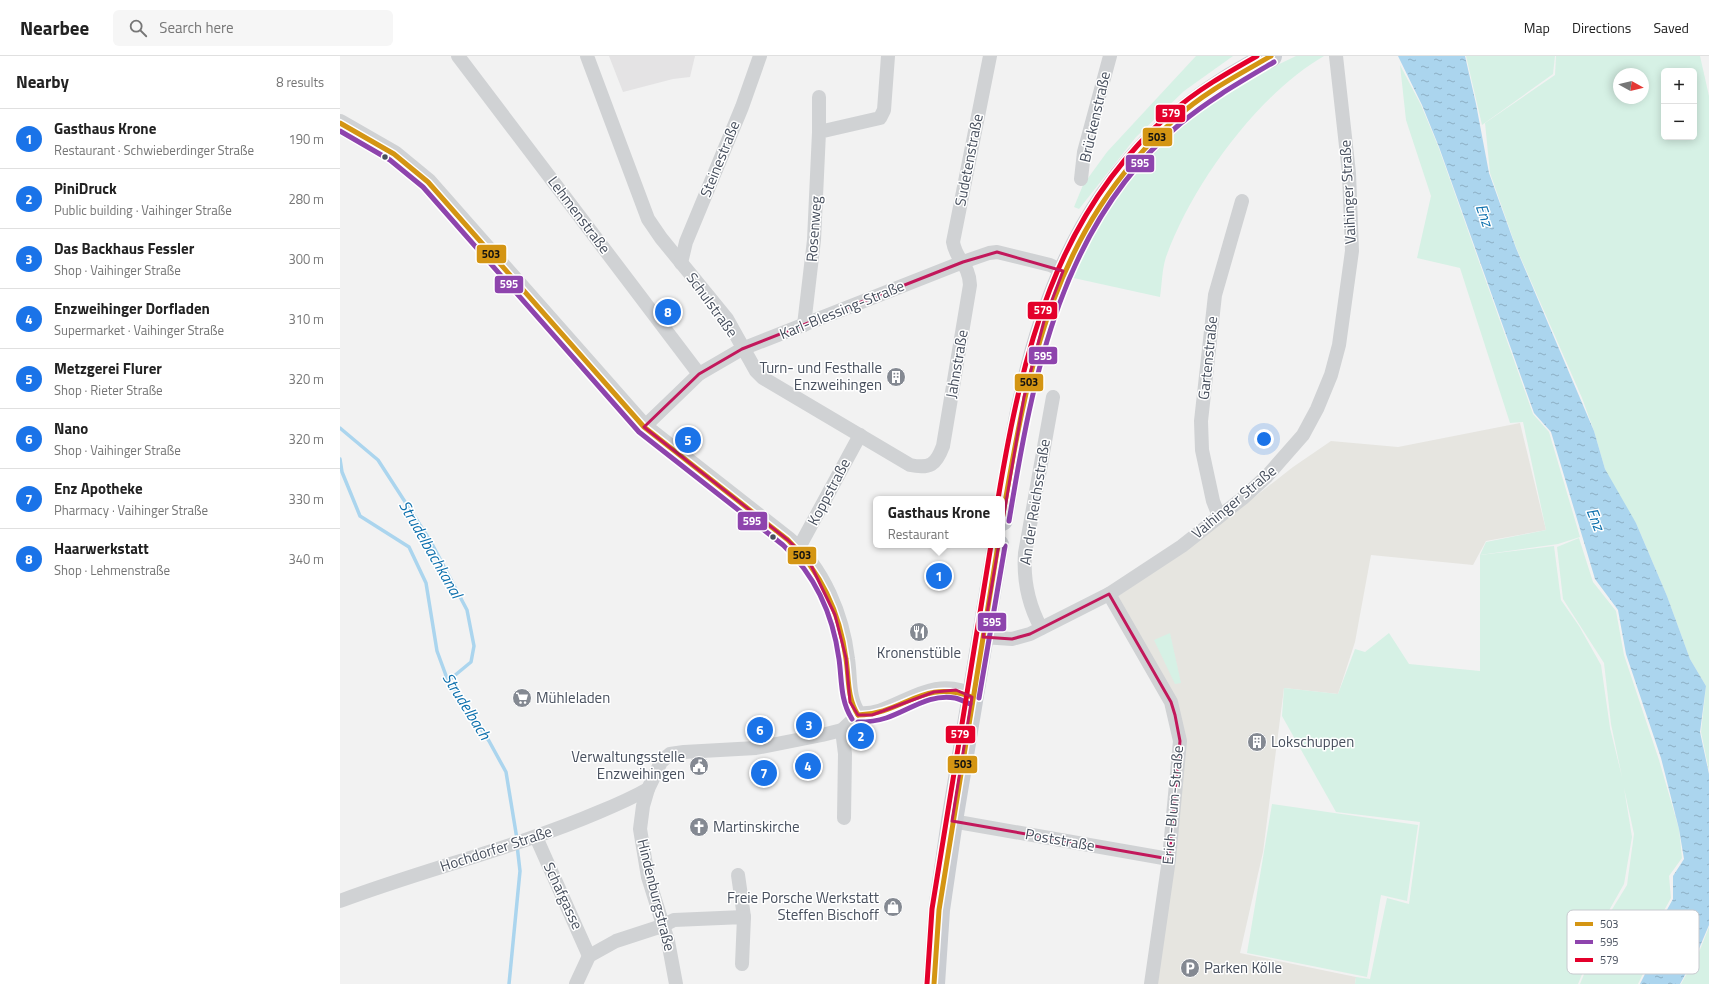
<!DOCTYPE html>
<html lang="en">
<head>
<meta charset="utf-8">
<style>
	:root { --surface:#fff; --page:#f6f6f6; --text:#222; --muted:#767676; --line:#e0e0e0; --accent:#1a73e8 }
	body { margin:0; font-family:"Titillium Web",sans-serif; background:var(--page); color:var(--text) }
	.controls { position:absolute; right:12px; top:12px; display:grid; overflow:hidden; border-radius:6px; box-shadow:0 2px 10px #0003 }
	.controls button { width:36px; height:36px; display:grid; place-items:center; padding:0; border:0; border-bottom:1px solid var(--line); background:var(--surface); color:var(--text); font:20px sans-serif }
	.compass { position:absolute; left:1273px; top:12px; width:36px; height:36px; border-radius:50%; background:var(--surface); box-shadow:0 2px 10px #0003; rotate:98deg }
	.you { position:absolute; left:924px; top:383px; width:14px; height:14px; margin:-10px; border:3px solid #fff; border-radius:50%; background:#1a73e8; box-shadow:0 0 0 6px #1a73e833 }
	.badge { display:grid; place-items:center; width:26px; height:26px; border-radius:50%; background:var(--accent); color:#fff; font-size:13px; font-weight:700 }
	.pin { position:absolute; translate:-50% -50%; border:2px solid #fff; box-shadow:0 1px 4px #0006 }
	.popup { position:absolute; left:533px; top:440px; width:132px; height:52px; box-sizing:border-box; display:grid; place-content:center; border-radius:6px; background:var(--surface); filter:drop-shadow(0 1px 3px #0005); font-size:13px; white-space:nowrap; color:var(--muted) }
	.popup b { font-size:15px; color:var(--text) }
	.popup::after { content:''; position:absolute; left:50%; top:100%; margin-left:-8px; border:8px solid transparent; border-top-color:var(--surface) }
	.list { margin:0; padding:0; list-style:none }
	h2 { display:flex; justify-content:space-between; align-items:center; height:52px; margin:0; padding:0 16px; font-size:17px }
	h2 small { font-size:13px; font-weight:400; color:var(--muted) }
	.list li { display:grid; grid-template-columns:26px 1fr auto; gap:12px; align-items:center; box-sizing:border-box; height:60px; padding:0 16px; border-top:1px solid var(--line) }
	.list b { display:block; font-size:15px; white-space:nowrap }
	.list p { margin:0; font-size:13px; white-space:nowrap; color:var(--muted) }
	.list em { font-size:13px; font-style:normal; color:var(--muted) }
	.icon { flex:none; width:22px; height:22px; fill:none; stroke:currentColor; stroke-width:2; stroke-linecap:round; stroke-linejoin:round }
	.map { position:relative; flex:none; width:1369px; height:928px; overflow:hidden }
	header { display:flex; align-items:center; gap:24px; box-sizing:border-box; height:56px; padding:0 20px; background:var(--surface); border-bottom:1px solid var(--line) }
	header strong { font-size:19px }
	nav { display:flex; gap:22px; margin-inline-start:auto; font-size:14px }
	.search { width:280px; height:36px; background:var(--page); display:flex; align-items:center; gap:10px; box-sizing:border-box; padding:0 14px; border-radius:6px; color:var(--muted); font-size:15px }
	main { display:flex }
	aside { flex:1; background:var(--surface) }
	.map>svg:first-child { display:block }
	.commercial { fill:#e6e5e0 }
	.education { fill:#e4e3e4 }
	.green { fill:#d6f1e5; fill-rule:evenodd }
	.water { fill:url(#water-ripples) }
	.lines { fill:none; stroke-linecap:round; stroke-linejoin:round }
	.stream { stroke:#abd5ee; stroke-width:3.5 }
	.minor { stroke:#d0d2d4; stroke-width:14 }
	.tertiary { stroke:#d0d2d4; stroke-width:18 }
	.primary { stroke:#cacdd2; stroke-width:22 }
	.bus-1-casing { stroke:#fff; stroke-width:8 }
	.bus-2-casing { stroke:#fff; stroke-width:8 }
	.bus-3-casing { stroke:#fff; stroke-width:8 }
	.bus-1 { stroke:#d49513; stroke-width:5 }
	.bus-2 { stroke:#8e44ad; stroke-width:5 }
	.bus-3 { stroke:#e4002b; stroke-width:5 }
	.marked { fill:none; stroke:#c2185b; stroke-width:3; stroke-linejoin:round }
	.bus-dot { fill:#48505e; stroke:#fff; stroke-width:1.5 }
	.labels { text-anchor:middle; stroke-width:3; stroke-linejoin:round; paint-order:stroke }
	.street-label { font-size:15px; fill:#48505e; stroke:#fff }
	.poi-label { font-size:15px; fill:#48505e; stroke:#fff; text-anchor:start }
	.water-label { font-size:16px; font-style:italic; fill:#0d70ad; stroke:#fff }
	.key { fill:#fff; stroke:#c8cacf; stroke-width:1 }
	.key-label { font-size:11px; fill:#48505e }
	.line-badge { stroke:#fff; stroke-width:1.5 }
	.badge-label { font-size:11px; text-anchor:middle; font-weight:bold; fill:#fff }
	.pale-badge-label { font-size:11px; text-anchor:middle; font-weight:bold; fill:#111 }
</style>
</head>
<body>
<header>
<strong>Nearbee</strong>
<div class="search"><svg class="icon" aria-label="search" viewBox="0 0 24 24"><circle cx="10" cy="10" r="6"/><path d="M15 15l6 6"/></svg>Search here</div>
<nav><a>Map</a><a>Directions</a><a>Saved</a></nav>
</header>
<main>
<aside>
<h2>Nearby<small>8 results</small></h2>
<ul class="list">
<li><span class="badge">1</span><div><b>Gasthaus Krone</b><p>Restaurant · Schwieberdinger Straße</p></div><em>190 m</em></li>
<li><span class="badge">2</span><div><b>PiniDruck</b><p>Public building · Vaihinger Straße</p></div><em>280 m</em></li>
<li><span class="badge">3</span><div><b>Das Backhaus Fessler</b><p>Shop · Vaihinger Straße</p></div><em>300 m</em></li>
<li><span class="badge">4</span><div><b>Enzweihinger Dorfladen</b><p>Supermarket · Vaihinger Straße</p></div><em>310 m</em></li>
<li><span class="badge">5</span><div><b>Metzgerei Flurer</b><p>Shop · Rieter Straße</p></div><em>320 m</em></li>
<li><span class="badge">6</span><div><b>Nano</b><p>Shop · Vaihinger Straße</p></div><em>320 m</em></li>
<li><span class="badge">7</span><div><b>Enz Apotheke</b><p>Pharmacy · Vaihinger Straße</p></div><em>330 m</em></li>
<li><span class="badge">8</span><div><b>Haarwerkstatt</b><p>Shop · Lehmenstraße</p></div><em>340 m</em></li>
</ul>
</aside>
<div class="map">
<svg width="1369" height="928" viewBox="0 0 1369 928">
	<defs>
		<pattern id="water-ripples" width="26" height="14" patternUnits="userSpaceOnUse"><rect width="26" height="14" fill="#abd5ee"/><path d="M2 4q2-2 4 0t4 0M15 11q2-2 4 0t4 0" fill="none" stroke="#8dafc4"/></pattern>
	</defs>
	<rect width="100%" height="100%" fill="#f2f2f2"/>
	<path class="commercial" d="M1180 367 1206 474 1146 485 1133 509 1031 499 1015 586 998 638 944 632 923 796 900 897 1016 921 1015 928H814L843 685 774 543 876 471 953 411 991 385 1058 391Z"/>
	<path class="education" d="M269 0H355L350 21 333 23 283 36Z"/>
	<g class="green">
		<path d="M856 0H893L844 35 796 81 739 153 734 151 743 129 767 96Z"/>
		<path d="M956 0H984C917 39 852 129 826 201 822 213 822 228 820 241L729 221 739 197 797 113 838 72 882 40 929 13Z"/>
		<path d="M1126 0H1215L1213 18 1142 69Z"/>
		<path d="M1216 0H1360L1369 40V715L1361 676 1366 630 1350 603 1327 540 1296 467 1281 446 1265 413 1254 375 1242 342 1176 191 1150 117 1145 67 1215 19ZM1324 15H1354V81H1324ZM1279 18H1303V42H1279Z"/>
		<path d="M1060 9 1081 49 1098 90 1193 358 1209 376 1240 481 1218 488 1140 499 1146 486 1206 474 1183 366 1170 367 1120 212 1077 202 1091 140 1066 64Z"/>
		<path d="M1239 482 1253 526 1276 555 1284 599 1319 704 1339 773 1342 802 1329 820 1331 842 1316 869 1321 880 1298 928H1240L1268 860 1287 829 1294 778 1284 732 1292 781 1284 828 1267 858 1238 928H1015L1016 921 1030 923 1047 842 1069 848 1080 766 996 756 942 660 944 632 998 638 1015 593 1025 596 1049 577 1069 608 1140 615V499L1214 490 1221 544 1239 570 1261 609 1270 672 1282 721 1271 668 1264 607 1223 543 1217 491Z"/>
		<path d="M830 577 841 627 835 628 814 584Z"/>
		<path d="M932 748 1078 769 1067 845 1041 839 1027 921 907 897Z"/>
		<path d="M1369 871V928H1341L1359 896Z"/>
	</g>
	<path class="water" d="M1058 0H1125L1136 48 1149 117 1176 192 1254 375 1265 413 1296 467 1327 540 1350 603 1366 630 1360 676 1369 718V869L1358 895 1340 928H1300L1323 882 1319 868 1333 843V820L1344 803 1339 773 1321 702 1286 598 1278 554 1255 523 1211 376 1194 357 1099 91 1082 49Z"/>
	<g class="lines">
		<g class="stream">
			<path d="M0 372 38 404 91 486 127 554 134 590 131 606 108 625"/>
			<path d="M0 403 2 416 20 460 69 491 86 527 97 595 108 625 149 685 166 716 177 783"/>
			<path d="M169 928 180 815 177 789"/>
		</g>
		<g class="minor">
			<path d="M118 0 359 318"/>
			<path d="M247 0 308 163 321 182 387 263 416 315 423 322 570 409C590 413 596 409 603 390L630 229C629 207 616 205 613 186L650 0"/>
			<path d="M479 41V76"/>
			<path d="M741 123 744 96 770 0"/>
			<path d="M341 207 346 186 402 51 420 0"/>
			<path d="M464 269 474 184 479 76 540 62 544 54 548 0"/>
			<path d="M304 371 359 318 402 293 623 206 649 197 657 196 710 209 723 215"/>
			<path d="M879 460 873 445 862 394 861 365 875 239 902 145"/>
			<path d="M458 492 462 486 520 379"/>
			<path d="M769 538 831 646 840 685 829 803 811 928"/>
			<path d="M701 572C688 548 683 525 685 497L713 341"/>
			<path d="M643 581 672 583 690 578 769 538 842 490 903 442 927 420 963 379 977 353 991 319 999 289 1012 195 1009 117 996 0"/>
			<path d="M502 674 505 698 504 762"/>
			<path d="M612 765 829 803"/>
			<path d="M196 781 249 900"/>
			<path d="M398 819 404 861"/>
			<path d="M0 845C85 813 175 792 259 756 276 749 292 742 308 733"/>
			<path d="M236 928 249 900 276 885 322 870 334 864 404 861 402 908"/>
			<path d="M336 928 328 885 308 821 300 773 303 750 308 733 321 706 330 698 344 696 416 692 482 679 502 674 518 659"/>
		</g>
		<path class="tertiary" d="M0 67 54 98 88 126 304 371 448 484C482 513 501 560 506 603 509 623 506 643 518 659 554 664 589 617 632 641"/>
		<g class="primary">
			<path d="M662 464C669 423 675 382 684 342 717 188 786 71 931 0"/>
			<path d="M594 928 599 854 612 765 658 489"/>
		</g>
		<defs>
			<g id="bus-1">
				<path d="M0 67 54 98 88 126 304 371 448 484C481 516 500 557 506 603 509 622 507 642 518 659"/>
				<path d="M662 464C688 310 713 173 835 63 863 37 898 19 931 0"/>
				<path d="M518 659C564 658 582 622 632 641"/>
				<path d="M594 928 599 854 658 489"/>
			</g>
			<g id="bus-2">
				<path d="M0 75 50 104 83 131 299 376 443 489C476 520 493 559 499 603 502 624 500 644 512 663"/>
				<path d="M669 465C693 319 721 167 841 67 870 43 902 25 934 6"/>
				<path d="M639 642 665 490"/>
				<path d="M518 666C528 666 537 665 546 662 568 655 590 637 615 642 620 643 625 646 630 648"/>
			</g>
			<g id="bus-3">
				<path d="M658 443C682 298 715 157 831 57 857 34 887 17 917 0"/>
				<path d="M587 928 592 853 651 489"/>
			</g>
		</defs>
		<use href="#bus-1" class="bus-1-casing"/>
		<use href="#bus-2" class="bus-2-casing"/>
		<use href="#bus-3" class="bus-3-casing"/>
		<use href="#bus-1" class="bus-1"/>
		<use href="#bus-2" class="bus-2"/>
		<use href="#bus-3" class="bus-3"/>
	</g>
	<path class="marked" d="M657 196 723 215 704 265 684 341 643 581 672 583 690 578 769 538 831 646 835 659 840 685 829 803 612 765 632 641 616 634 594 636 532 659H518L510 646 506 602 495 559 468 503 448 484 304 371 359 318 402 293 623 206Z"/>
	<defs>
		<symbol id="building-disc" viewBox="-11 -11 22 22"><circle r="9.5" fill="#848992" stroke="#fff"/><path d="M-4-6H4V6H1V3H-1V6H-4ZM-2.5-4.3h1.7v1.8h-1.7ZM.8-4.3h1.7v1.8H.8ZM-2.5-1h1.7V.8h-1.7ZM.8-1h1.7V.8H.8Z" fill="#fff"/></symbol>
		<symbol id="restaurant-disc" viewBox="-11 -11 22 22"><circle r="9.5" fill="#848992" stroke="#fff"/><path d="M-5-6h1v4h1v-4h1v4h1v-4h1v5L-1.5 .5V6h-2V.5L-5-1ZM5-6V6H3V1.5H1.5Q1.5-4 5-6Z" fill="#fff"/></symbol>
		<symbol id="supermarket-disc" viewBox="-11 -11 22 22"><circle r="9.5" fill="#848992" stroke="#fff"/><path d="M-6-5.5h2.5l.6 2H6L4.5 2H-2.5L-4.4-4H-6ZM-1.5 3.2a1.3 1.3 0 1 0 .1 0ZM3 3.2a1.3 1.3 0 1 0 .1 0Z" fill="#fff"/></symbol>
		<symbol id="civic-disc" viewBox="-11 -11 22 22"><circle r="9.5" fill="#848992" stroke="#fff"/><path d="M-.6-6.5H3V-4.5H.6V-3L4-1V1h2V6H-6V1h2V-1L-.6-3ZM-1.2 2.5V6h2.4V2.5Z" fill="#fff"/></symbol>
		<symbol id="church-disc" viewBox="-11 -11 22 22"><circle r="9.5" fill="#848992" stroke="#fff"/><path d="M-1.2-6h2.4v3.5h3.3v2.4h-3.3V6h-2.4V-.1h-3.3v-2.4h3.3Z" fill="#fff"/></symbol>
		<symbol id="shop-disc" viewBox="-11 -11 22 22"><circle r="9.5" fill="#848992" stroke="#fff"/><path d="M-5-2.5h2.3a2.7 3.5 0 0 1 5.4 0H5L5.5 6h-11ZM-1.5-2.5h3a1.5 2.3 0 0 0-3 0Z" fill="#fff"/></symbol>
		<symbol id="parking-disc" viewBox="-11 -11 22 22"><circle r="9.5" fill="#848992" stroke="#fff"/><path d="M-3.5-5.5H1a3.5 3.5 0 0 1 0 7H-1V5.5H-3.5ZM-1-3.4V-.6H.8a1.4 1.4 0 0 0 0-2.8Z" fill="#fff"/></symbol>
	</defs>
	<g fill-rule="evenodd">
		<use href="#building-disc" x="545" y="310" width="22" height="22"/>
		<use href="#restaurant-disc" x="568" y="565" width="22" height="22"/>
		<use href="#supermarket-disc" x="171" y="631" width="22" height="22"/>
		<use href="#building-disc" x="906" y="675" width="22" height="22"/>
		<use href="#civic-disc" x="348" y="699" width="22" height="22"/>
		<use href="#church-disc" x="348" y="760" width="22" height="22"/>
		<use href="#shop-disc" x="542" y="840" width="22" height="22"/>
		<use href="#parking-disc" x="839" y="901" width="22" height="22"/>
	</g>
	<g class="bus-dot">
		<circle cx="45" cy="101" r="3.5"/>
		<circle cx="433" cy="481" r="3.5"/>
	</g>
	<g class="labels">
		<g class="street-label">
			<text transform="translate(755 61) rotate(-77)" y="5">Brückenstraße</text>
			<text transform="translate(380 103) rotate(-68)" y="5">Steinestraße</text>
			<text transform="translate(629 104) rotate(-79)" y="5">Sudetenstraße</text>
			<text transform="translate(1008 136) rotate(-93)" y="5">Vaihinger Straße</text>
			<text transform="translate(239 159) rotate(53)" y="5">Lehmenstraße</text>
			<text transform="translate(474 173) rotate(-86)" y="5">Rosenweg</text>
			<text transform="translate(372 249) rotate(54)" y="5">Schulstraße</text>
			<text transform="translate(502 254) rotate(-22)" y="5">Karl-Blessing-Straße</text>
			<text transform="translate(868 302) rotate(-84)" y="5">Gartenstraße</text>
			<text transform="translate(617 308) rotate(-80)" y="5">Jahnstraße</text>
			<text transform="translate(489 436) rotate(-62)" y="5">Koppstraße</text>
			<text transform="translate(695 446) rotate(-81)" y="5">An der Reichsstraße</text>
			<text transform="translate(894 446) rotate(-40)" y="5">Vaihinger Straße</text>
			<text transform="translate(833 749) rotate(-85)" y="5">Erich-Blum-Straße</text>
			<text transform="translate(720 784) rotate(10)" y="5">Poststraße</text>
			<text transform="translate(156 793) rotate(-18)" y="5">Hochdorfer Straße</text>
			<text transform="translate(316 839) rotate(76)" y="5">Hindenburgstraße</text>
			<text transform="translate(223 840) rotate(65)" y="5">Schafgasse</text>
		</g>
		<g class="poi-label">
			<text x="542" y="317" text-anchor="end">Turn- und Festhalle<tspan x="542" dy="17">Enzweihingen</tspan></text>
			<text x="579" y="602" text-anchor="middle">Kronenstüble</text>
			<text x="196" y="647">Mühleladen</text>
			<text x="931" y="691">Lokschuppen</text>
			<text x="345" y="706" text-anchor="end">Verwaltungsstelle<tspan x="345" dy="17">Enzweihingen</tspan></text>
			<text x="373" y="776">Martinskirche</text>
			<text x="539" y="847" text-anchor="end">Freie Porsche Werkstatt<tspan x="539" dy="17">Steffen Bischoff</tspan></text>
			<text x="864" y="917">Parken Kölle</text>
		</g>
		<g class="water-label">
			<text transform="translate(1145 159) rotate(71)" y="6">Enz</text>
			<text transform="translate(1256 463) rotate(68)" y="6">Enz</text>
			<text transform="translate(91 493) rotate(60)" y="6">Strudelbachkanal</text>
			<text transform="translate(127 650) rotate(58)" y="6">Strudelbach</text>
		</g>
	</g>
	<rect x="1227" y="854" width="132" height="64" rx="6" class="key"/>
	<rect x="1235" y="866" width="18" height="4" fill="#d49513"/>
	<rect x="1235" y="884" width="18" height="4" fill="#8e44ad"/>
	<rect x="1235" y="902" width="18" height="4" fill="#e4002b"/>
	<g class="key-label">
		<text x="1260" y="872">503</text>
		<text x="1260" y="890">595</text>
		<text x="1260" y="908">579</text>
	</g>
	<g class="line-badge">
		<rect x="815" y="48" width="31" height="19" rx="4" fill="#e4002b"/>
		<rect x="802" y="71" width="31" height="20" rx="4" fill="#d49513"/>
		<rect x="785" y="98" width="30" height="19" rx="4" fill="#8e44ad"/>
		<rect x="136" y="188" width="31" height="20" rx="4" fill="#d49513"/>
		<rect x="154" y="219" width="30" height="19" rx="4" fill="#8e44ad"/>
		<rect x="687" y="245" width="31" height="19" rx="4" fill="#e4002b"/>
		<rect x="688" y="290" width="30" height="19" rx="4" fill="#8e44ad"/>
		<rect x="674" y="317" width="30" height="19" rx="4" fill="#d49513"/>
		<rect x="397" y="455" width="31" height="20" rx="4" fill="#8e44ad"/>
		<rect x="447" y="490" width="30" height="19" rx="4" fill="#d49513"/>
		<rect x="637" y="556" width="30" height="20" rx="4" fill="#8e44ad"/>
		<rect x="605" y="669" width="31" height="19" rx="4" fill="#e4002b"/>
		<rect x="607" y="699" width="31" height="19" rx="4" fill="#d49513"/>
	</g>
	<g class="badge-label">
		<text x="831" y="61">579</text>
		<text x="800" y="111">595</text>
		<text x="169" y="232">595</text>
		<text x="703" y="258">579</text>
		<text x="703" y="304">595</text>
		<text x="412" y="469">595</text>
		<text x="652" y="570">595</text>
		<text x="620" y="682">579</text>
	</g>
	<g class="pale-badge-label">
		<text x="817" y="85">503</text>
		<text x="151" y="202">503</text>
		<text x="689" y="330">503</text>
		<text x="462" y="503">503</text>
		<text x="623" y="712">503</text>
	</g>
</svg>
<div class="controls">
<button>+</button>
<button>−</button>
</div>
<svg class="compass" viewBox="-18 -18 36 36"><path d="M0-13l5 13h-10z" fill="#e53935"/><path d="M0 13l5-13h-10z" fill="#767676"/></svg>
<div class="you"></div>
<div class="pin badge" style="left:599px;top:520px">1</div>
<div class="popup"><b>Gasthaus Krone</b>Restaurant</div>
<div class="pin badge" style="left:521px;top:680px">2</div>
<div class="pin badge" style="left:469px;top:669px">3</div>
<div class="pin badge" style="left:468px;top:710px">4</div>
<div class="pin badge" style="left:348px;top:384px">5</div>
<div class="pin badge" style="left:420px;top:674px">6</div>
<div class="pin badge" style="left:424px;top:717px">7</div>
<div class="pin badge" style="left:328px;top:256px">8</div>
</div>
</main>
</body>
</html>
